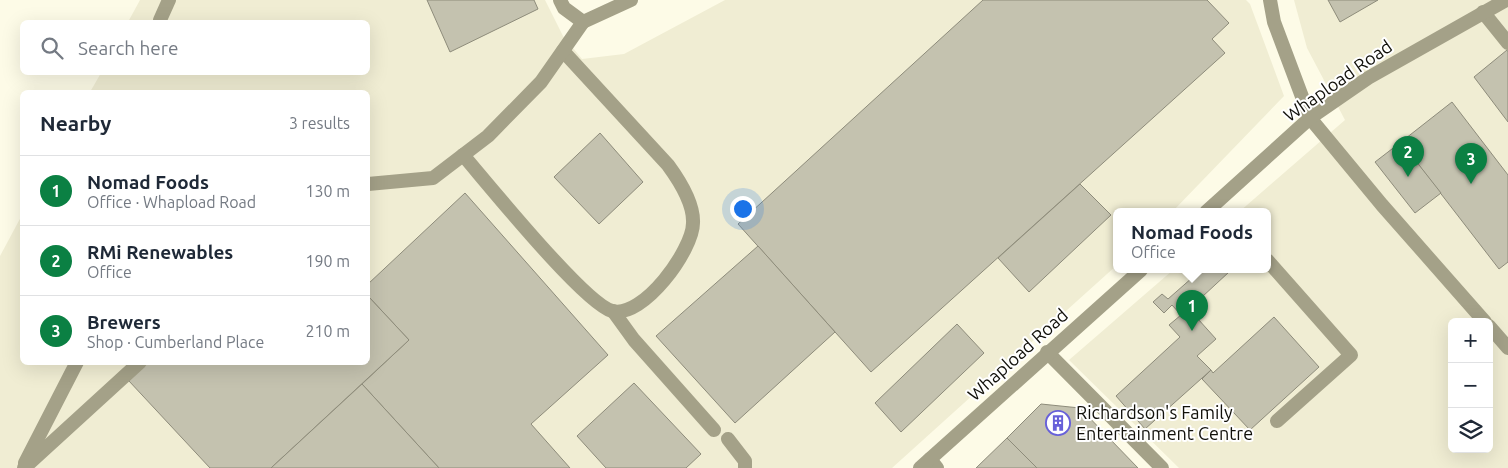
<!DOCTYPE html>
<html lang="en">
<head>
<meta charset="utf-8">
<style>
	:root { --surface:#fff; --page:#f6f6f7; --text:#1f2937; --muted:#747a83; --line:#e0e1e3; --accent:#0b8043 }
	body { margin:0; font-family:Ubuntu,sans-serif; background:var(--page); color:var(--text) }
	.controls { position:absolute; right:15px; bottom:15px; display:grid; overflow:hidden; border-radius:8px; box-shadow:0 5px 20px #0002 }
	.controls button { width:45px; height:45px; display:grid; place-items:center; padding:0; border:0; border-bottom:1px solid var(--line); background:var(--surface); color:var(--text); font:25px sans-serif }
	.you { position:absolute; left:742px; top:208px; width:18px; height:18px; margin:-12px; border:4px solid #fff; border-radius:50%; background:#1a73e8; box-shadow:0 0 0 8px #1a73e833 }
	.badge { display:grid; place-items:center; width:32px; height:32px; border-radius:50%; background:var(--accent); color:#fff; font-size:16px; font-weight:700 }
	.pin { position:absolute; translate:-50% -41px; filter:drop-shadow(0 1px 2px #0008) }
	.pin::after { content:''; position:absolute; top:26px; width:18px; height:15px; background:inherit; clip-path:polygon(0 0,100% 0,50% 100%) }
	.popup { position:absolute; left:1113px; top:208px; width:158px; height:65px; box-sizing:border-box; display:grid; place-content:center; border-radius:8px; background:var(--surface); filter:drop-shadow(0 1px 4px #0005); font-size:16px; white-space:nowrap; color:var(--muted) }
	.popup b { font-size:19px; color:var(--text) }
	.popup::after { content:''; position:absolute; left:50%; top:100%; margin-left:-10px; border:10px solid transparent; border-top-color:var(--surface) }
	.list { margin:0; padding:0; list-style:none }
	h2 { display:flex; justify-content:space-between; align-items:center; height:65px; margin:0; padding:0 20px; font-size:21px }
	h2 small { font-size:16px; font-weight:400; color:var(--muted) }
	.list li { display:grid; grid-template-columns:32px 1fr auto; gap:15px; align-items:center; box-sizing:border-box; height:70px; padding:0 20px; border-top:1px solid var(--line) }
	.list b { display:block; font-size:19px; white-space:nowrap }
	.list p { margin:0; font-size:16px; white-space:nowrap; color:var(--muted) }
	.list em { font-size:16px; font-style:normal; color:var(--muted) }
	.icon { flex:none; width:28px; height:28px; fill:none; stroke:currentColor; stroke-width:2; stroke-linecap:round; stroke-linejoin:round }
	.map { position:relative; flex:none; width:1508px; height:468px; overflow:hidden }
	.search { position:absolute; background:var(--surface); box-shadow:0 5px 20px #0002; left:20px; top:20px; width:350px; height:55px; display:flex; align-items:center; gap:12px; box-sizing:border-box; padding:0 18px; border-radius:8px; color:var(--muted); font-size:19px }
	.panel { position:absolute; background:var(--surface); box-shadow:0 5px 20px #0002; left:20px; top:90px; width:350px; height:275px; border-radius:8px }
	.map>svg:first-child { display:block }
	.built { fill:#f0edd3; fill-rule:evenodd }
	.building { fill:#c4c2af; stroke:#8e8c7b }
	.lines { fill:none; stroke-linecap:round; stroke-linejoin:round }
	.service { stroke:#a4a188; stroke-width:14 }
	.minor { stroke:#a4a188; stroke-width:14 }
	.labels { text-anchor:middle; stroke-width:4; stroke-linejoin:round; paint-order:stroke }
	.street-label { font-size:18px; fill:#11100a; stroke:#fff }
	.poi-label { font-size:18px; fill:#11100a; stroke:#fff; text-anchor:start }
</style>
</head>
<body>
<div class="map">
<svg width="1508" height="468" viewBox="0 0 1508 468">
	<rect width="100%" height="100%" fill="#fdfbe7"/>
	<g class="built">
		<path d="M140 0H545L563 36 582 59 624 54 725 0H1246L1250 4 1284 96 1172 212H1117V265L892 468H0V256L22 215V362H368V92H90L101 73 368 72V22H128Z"/>
		<path d="M1294 0H1508V468H1179L1069 360 1173 270H1267V212H1239L1345 120 1307 48ZM1452 322H1489V449H1452Z"/>
	</g>
	<g class="building">
		<path d="M427 0H534L538 9 450 52Z"/>
		<path d="M983 0H1207L1229 23 1212 39 1225 53 871 372 738 224Z"/>
		<path d="M1328 0H1378L1340 22Z"/>
		<path d="M1507 50 1508 52V122L1474 77Z"/>
		<path d="M1452 102 1508 175V262L1499 269 1401 142Z"/>
		<path d="M600 133 643 182 599 224 554 177Z"/>
		<path d="M1401 142 1441 193 1415 213 1375 162Z"/>
		<path d="M1080 184 1111 215 1029 292 998 258Z"/>
		<path d="M465 193 608 355 531 424 570 468H439L362 384 409 340 368 296V284Z"/>
		<path d="M758 246 835 332 735 423 656 336Z"/>
		<path d="M1201 270H1227L1229 272 1189 309 1216 339 1197 356 1211 370 1145 429 1116 396 1180 337 1169 325 1181 315 1172 305 1164 313 1153 302 1162 294 1168 299Z"/>
		<path d="M368 296 409 340 271 468H210L129 381 148 362H368Z"/>
		<path d="M1274 317 1319 367 1250 430 1202 379 1211 370 1213 373Z"/>
		<path d="M957 324 984 353 901 432 875 403Z"/>
		<path d="M634 383 701 454 686 468H606L577 436Z"/>
		<path d="M362 384 439 468H271Z"/>
		<path d="M1041 404 1080 408 1138 468H1037L1007 438Z"/>
		<path d="M1007 438 1037 468H976Z"/>
	</g>
	<g class="lines">
		<g class="service">
			<path d="M463 155C488 184 584 303 612 311 643 319 693 250 693 223 694 203 679 180 668 165L563 51"/>
			<path d="M368 184 433 178 488 136 541 82 583 22"/>
			<path d="M1267 260 1351 355 1277 421"/>
			<path d="M613 311 634 340 714 430"/>
			<path d="M728 439 745 461V468"/>
			<path d="M930 459 937 468"/>
			<path d="M25 463 77 362"/>
			<path d="M24 468 140 362"/>
		</g>
		<g class="minor">
			<path d="M560 0 564 8 583 22 631 0"/>
			<path d="M1270 0 1274 22 1310 118 1382 205 1485 322"/>
			<path d="M1483 12 1508 43"/>
			<path d="M160 20 169 0"/>
			<path d="M1206 212 1310 118 1368 78 1506 0"/>
			<path d="M1489 326 1508 348"/>
			<path d="M1047 352 1162 468"/>
			<path d="M920 468 1141 270"/>
		</g>
	</g>
	<defs>
		<symbol id="building-ring" viewBox="-11 -11 22 22"><circle r="9.5" fill="#fff" stroke="#6760d9" stroke-width="1.5"/><path d="M-4-6H4V6H1V3H-1V6H-4ZM-2.5-4.3h1.7v1.8h-1.7ZM.8-4.3h1.7v1.8H.8ZM-2.5-1h1.7V.8h-1.7ZM.8-1h1.7V.8H.8Z" fill="#6760d9"/></symbol>
	</defs>
	<g fill-rule="evenodd">
		<use href="#building-ring" x="1044" y="409" width="28" height="28"/>
	</g>
	<g class="labels">
		<g class="street-label">
			<text transform="translate(1338 81) rotate(-35)" y="6">Whapload Road</text>
			<text transform="translate(1018 355) rotate(-42)" y="6">Whapload Road</text>
		</g>
		<g class="poi-label">
			<text x="1076" y="419">Richardson's Family<tspan x="1076" dy="21">Entertainment Centre</tspan></text>
		</g>
	</g>
</svg>
<div class="controls">
<button>+</button>
<button>−</button>
<button><svg class="icon" aria-label="layers" viewBox="0 0 24 24"><path d="M12 4l9 5-9 5-9-5zM3 14l9 5 9-5"/></svg></button>
</div>
<div class="you"></div>
<div class="pin badge" style="left:1192px;top:331px">1</div>
<div class="popup"><b>Nomad Foods</b>Office</div>
<div class="pin badge" style="left:1408px;top:177px">2</div>
<div class="pin badge" style="left:1471px;top:184px">3</div>
<div class="search"><svg class="icon" aria-label="search" viewBox="0 0 24 24"><circle cx="10" cy="10" r="6"/><path d="M15 15l6 6"/></svg>Search here</div>
<section class="panel">
<h2>Nearby<small>3 results</small></h2>
<ul class="list">
<li><span class="badge">1</span><div><b>Nomad Foods</b><p>Office · Whapload Road</p></div><em>130 m</em></li>
<li><span class="badge">2</span><div><b>RMi Renewables</b><p>Office</p></div><em>190 m</em></li>
<li><span class="badge">3</span><div><b>Brewers</b><p>Shop · Cumberland Place</p></div><em>210 m</em></li>
</ul>
</section>
</div>
</body>
</html>
